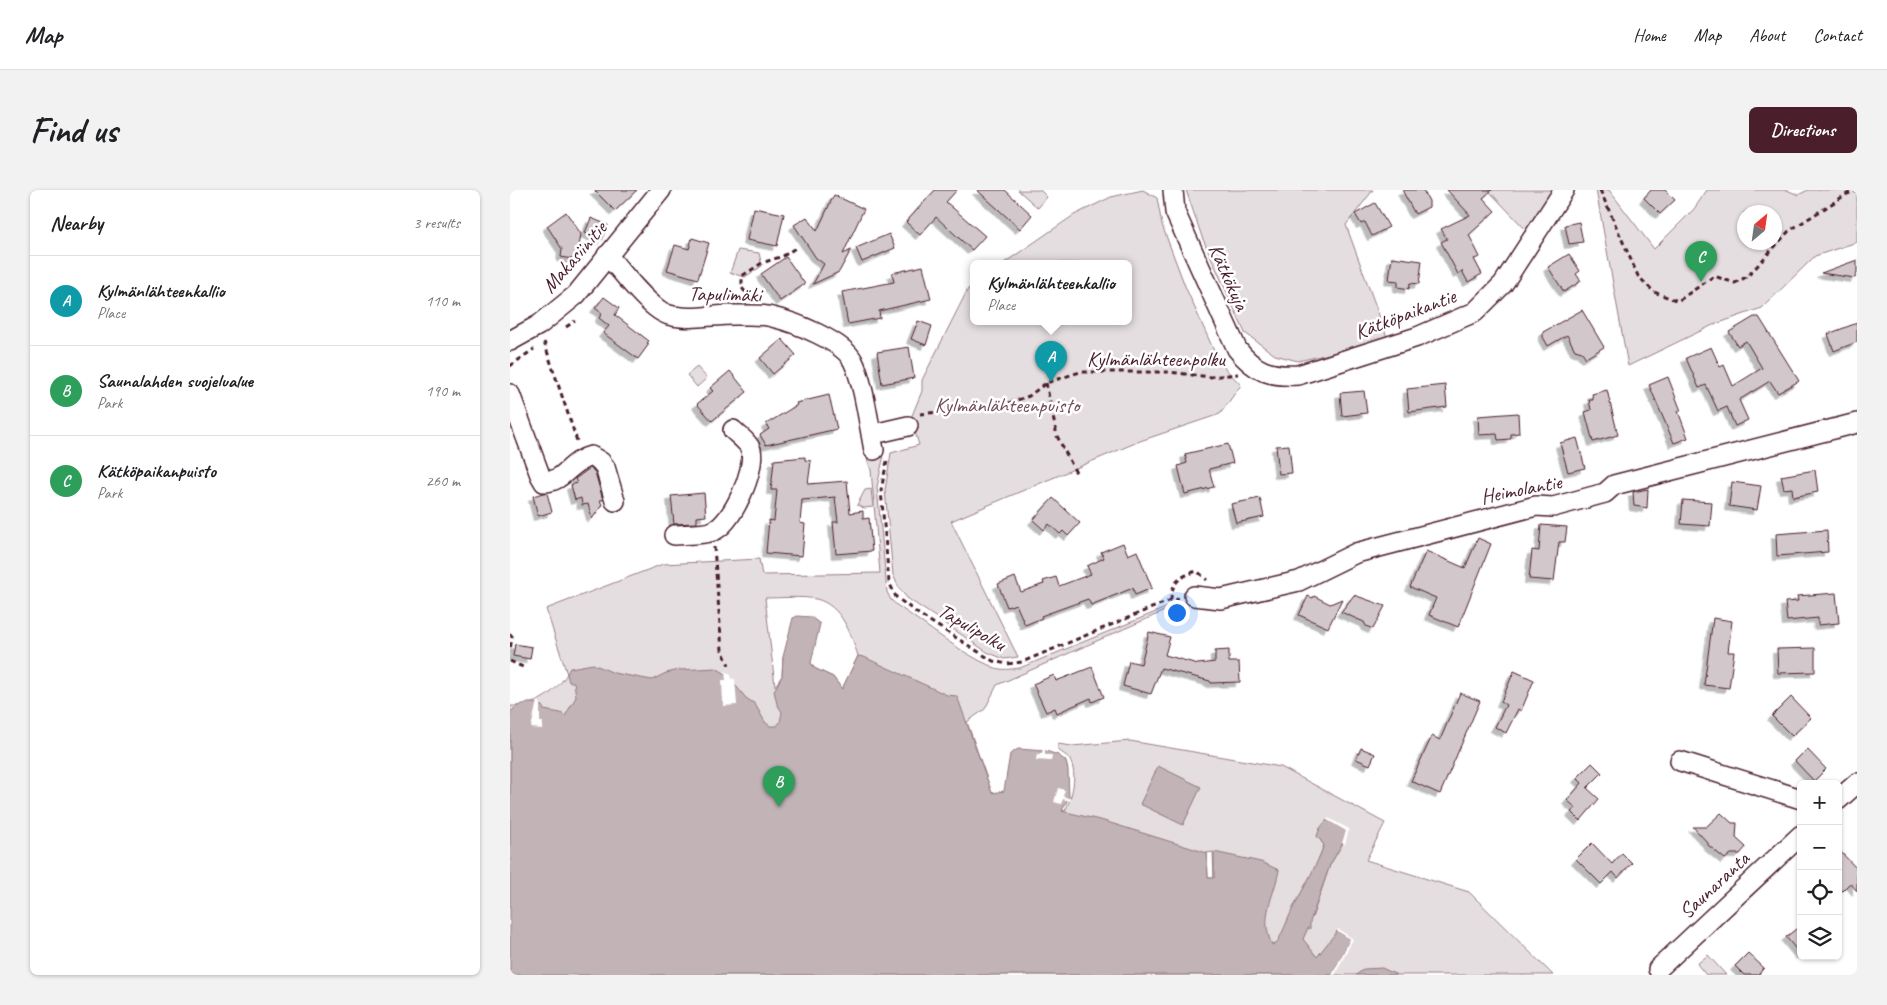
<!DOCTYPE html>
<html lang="en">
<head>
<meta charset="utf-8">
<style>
	:root { --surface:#fff; --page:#f2f2f2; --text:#202124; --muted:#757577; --line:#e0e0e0; --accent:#4a1f2b }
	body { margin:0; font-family:Caveat,sans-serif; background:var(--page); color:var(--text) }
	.controls { position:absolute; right:15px; bottom:15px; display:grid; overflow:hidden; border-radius:8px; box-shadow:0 1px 4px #0004 }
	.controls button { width:45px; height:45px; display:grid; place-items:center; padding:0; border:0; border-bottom:1px solid var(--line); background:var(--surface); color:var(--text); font:25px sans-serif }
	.compass { position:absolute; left:1227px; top:15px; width:45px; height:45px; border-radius:50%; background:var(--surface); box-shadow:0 1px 4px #0004; rotate:29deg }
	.you { position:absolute; left:666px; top:422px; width:18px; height:18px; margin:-12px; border:4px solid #fff; border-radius:50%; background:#1a73e8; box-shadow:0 0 0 8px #1a73e833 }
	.badge { display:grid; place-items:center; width:32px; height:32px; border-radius:50%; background:var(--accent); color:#fff; font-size:16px; font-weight:700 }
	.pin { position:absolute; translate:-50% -41px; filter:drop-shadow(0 1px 2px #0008) }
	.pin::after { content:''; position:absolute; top:26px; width:18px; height:15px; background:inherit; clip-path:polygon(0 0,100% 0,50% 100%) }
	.popup { position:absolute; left:460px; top:70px; width:162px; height:65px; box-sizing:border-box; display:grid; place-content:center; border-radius:8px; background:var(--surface); filter:drop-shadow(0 1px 4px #0005); font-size:16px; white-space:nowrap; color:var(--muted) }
	.popup b { font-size:19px; color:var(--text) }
	.popup::after { content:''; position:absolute; left:50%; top:100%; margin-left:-10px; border:10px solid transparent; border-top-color:var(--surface) }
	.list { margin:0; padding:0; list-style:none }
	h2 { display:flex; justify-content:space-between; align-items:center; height:65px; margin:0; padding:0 20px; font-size:21px }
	h2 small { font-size:16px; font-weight:400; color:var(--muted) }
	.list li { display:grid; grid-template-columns:32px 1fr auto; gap:15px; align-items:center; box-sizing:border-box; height:90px; padding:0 20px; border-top:1px solid var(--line) }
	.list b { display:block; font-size:19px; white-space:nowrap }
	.list p { margin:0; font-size:16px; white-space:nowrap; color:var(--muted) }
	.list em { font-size:16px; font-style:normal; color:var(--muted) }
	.icon { flex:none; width:28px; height:28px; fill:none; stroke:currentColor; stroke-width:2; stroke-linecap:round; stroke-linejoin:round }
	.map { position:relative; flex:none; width:1347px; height:785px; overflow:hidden; border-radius:8px }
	header { display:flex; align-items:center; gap:30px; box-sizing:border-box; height:70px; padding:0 25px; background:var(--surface); border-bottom:1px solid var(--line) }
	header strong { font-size:24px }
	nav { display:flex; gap:28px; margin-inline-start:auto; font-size:18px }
	.intro { display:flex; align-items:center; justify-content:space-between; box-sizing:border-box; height:120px; padding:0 30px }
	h1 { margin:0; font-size:35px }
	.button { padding:12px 22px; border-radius:8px; background:var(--accent); color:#fff; font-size:18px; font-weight:700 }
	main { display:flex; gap:30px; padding:0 30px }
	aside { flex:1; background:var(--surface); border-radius:8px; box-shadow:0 1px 4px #0004 }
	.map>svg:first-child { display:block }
	.green { fill:#e5dee0; stroke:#987e86; fill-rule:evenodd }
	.water { fill:#c1b3b6; stroke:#91787e }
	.pier { fill:#fff }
	.building { fill:#d2c7cb; stroke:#4a1f2b; filter:url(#shadow) }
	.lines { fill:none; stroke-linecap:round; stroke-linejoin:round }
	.minor-casing { stroke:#4a1f2b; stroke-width:22 }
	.path { stroke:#4a1f2b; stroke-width:3; stroke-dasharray:5 4; stroke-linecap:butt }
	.minor { stroke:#fff; stroke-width:19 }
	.labels { text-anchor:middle; stroke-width:5; stroke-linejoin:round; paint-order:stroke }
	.street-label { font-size:21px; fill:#4a1f2b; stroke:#fff }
	.park-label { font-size:21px; fill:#714f58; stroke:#fff }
</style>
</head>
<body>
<header>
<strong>Map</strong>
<nav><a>Home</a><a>Map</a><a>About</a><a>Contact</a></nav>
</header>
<div class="intro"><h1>Find us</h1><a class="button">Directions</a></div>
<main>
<aside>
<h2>Nearby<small>3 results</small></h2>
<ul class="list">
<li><span class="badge" style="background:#0f9aa8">A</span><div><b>Kylmänlähteenkallio</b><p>Place</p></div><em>110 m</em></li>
<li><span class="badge" style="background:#2e9e5b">B</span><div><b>Saunalahden suojelualue</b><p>Park</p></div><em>190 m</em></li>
<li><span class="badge" style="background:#2e9e5b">C</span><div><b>Kätköpaikanpuisto</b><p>Park</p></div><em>260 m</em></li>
</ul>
</aside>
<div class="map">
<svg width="1347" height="785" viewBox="0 0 1347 785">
	<defs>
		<filter id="shadow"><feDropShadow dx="-4.5" dy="4.5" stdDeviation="0" flood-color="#0004"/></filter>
	</defs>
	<rect width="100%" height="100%" fill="#fff"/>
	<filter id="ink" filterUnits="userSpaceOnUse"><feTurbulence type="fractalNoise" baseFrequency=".02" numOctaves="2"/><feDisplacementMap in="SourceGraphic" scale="10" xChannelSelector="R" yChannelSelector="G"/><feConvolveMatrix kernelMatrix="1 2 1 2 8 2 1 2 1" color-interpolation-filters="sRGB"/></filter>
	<g filter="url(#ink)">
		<g class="green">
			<path d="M508 0H530L537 7 528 18Z"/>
			<path d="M633 0 647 8 652 35 675 96 709 172 731 195 710 224 630 251 441 331 508 467 494 469 477 462 397 408 389 398 383 385 375 300 381 263 409 255 401 228 412 201V190L458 99 463 95 464 131H618V73H494L564 25 601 7Z"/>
			<path d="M676 0H863L836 35 877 147 823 163 788 171 765 165 735 143 692 47Z"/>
			<path d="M978 0H1047L1018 42Z"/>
			<path d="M1086 0H1099L1144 59 1184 19 1197 0H1277L1288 5 1298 0H1347V52L1305 66 1252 118 1203 135 1118 176ZM1234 22H1264V52H1234Z"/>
			<path d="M228 60 249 63 252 76 235 87 220 83Z"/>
			<path d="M187 177 197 188 187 197 177 185Z"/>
			<path d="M353 258H357L359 268 372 265 373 269 367 297 377 402 381 410 388 416C418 436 450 463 483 477 492 481 501 479 510 478L665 414 666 416 487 495 475 519 457 532 482 603 494 602 555 621C562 607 568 585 560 570 558 566 552 563 548 560V554L562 556 620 551 771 577 875 633 856 670 959 702 1043 785H66L0 650V516C25 517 44 504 57 484L36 419 153 374 249 369 252 385 370 383 361 280ZM255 408C270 408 292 406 306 409 331 415 341 443 348 466L332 499 323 487 304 478 301 473 273 467 272 486 265 496ZM807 646 834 651 820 675 802 728 785 714 806 677 814 655ZM703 662 704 688H698L697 663Z"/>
			<path d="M361 299 363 317 354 318 347 315 355 300Z"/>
			<path d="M1198 765 1216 785H1196L1187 774Z"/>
		</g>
		<g class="water">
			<path d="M287 426 301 427 310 434 301 473 304 478 323 487 332 499 348 466 354 467 437 505 447 506 482 603 494 601 500 564 508 559 536 561 548 565 556 571 558 580 559 607 552 621 594 631 697 663 698 688H704V662L751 672 769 680C764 708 749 726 762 755L766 754C773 743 777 730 783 718 794 697 806 677 814 655L807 646 810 638 817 630 837 641 834 651 820 675 800 732V739L798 738 793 749 807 767 827 741 840 749 822 785H0V523C7 513 21 510 32 516L34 520 51 523 55 526 66 507 64 492H59L57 484 60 478 83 474 104 483 142 490 156 483 169 480 206 478 216 484 236 508 245 514 255 532 260 536H267L270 532 272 522 267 514 264 501 272 486 273 467 283 428Z"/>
			<path d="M648 576 691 597 673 635 630 614Z"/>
			<path d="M872 778 887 785H846L854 779Z"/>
		</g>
		<g class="pier">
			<path d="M215 481 221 485V489H225L227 515 213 516 212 490H216Z"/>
			<path d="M27 511 30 512V532H33L32 539 21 538Z"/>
			<path d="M533 558 535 559V565H542L541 571 526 570 527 564H532Z"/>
			<path d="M548 598 555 600 553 606 561 609 560 611 553 609 551 614 544 612Z"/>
			<path d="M818 628 839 639 835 654 832 653 836 641 817 630Z"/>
			<path d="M828 739 843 749 825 785H822L840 749 827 741Z"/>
		</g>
		<g class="building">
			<path d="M84 0H127L105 21Z"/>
			<path d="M425 0H447L436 12 475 46 462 60 426 27 410 45 396 32Z"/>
			<path d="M467 0H495L522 25 510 39Z"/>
			<path d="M892 0H913L919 11V17L905 24Z"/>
			<path d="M937 0H982L973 8 985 21 959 45 970 67 964 69 972 84 958 92 952 81 948 84 931 52 937 49 931 39 960 25Z"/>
			<path d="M1141 0H1155L1165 10 1150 24 1134 8Z"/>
			<path d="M324 5 354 19 333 64 341 60 329 82 303 94 314 74 306 68 284 35 297 27 307 41Z"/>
			<path d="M865 13 879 37 862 46 855 32 851 34 845 24Z"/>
			<path d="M244 18 274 24 267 56 237 50Z"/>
			<path d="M56 22 71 44 67 70 51 67 52 59 37 36Z"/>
			<path d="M81 28 98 35 92 50 75 43Z"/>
			<path d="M1069 32 1073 52 1059 54 1055 35Z"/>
			<path d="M379 44 385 58 352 72 346 58Z"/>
			<path d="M182 48 199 53 188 89 157 80 165 55 179 59Z"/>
			<path d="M1059 64 1070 81 1066 84 1071 91 1054 102 1038 77Z"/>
			<path d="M276 67 295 94 270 111 251 84Z"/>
			<path d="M882 67 912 71 909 94 900 93 899 99 888 97V91L879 90Z"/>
			<path d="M1347 70V82L1345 88 1311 83Z"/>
			<path d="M413 76 421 109 369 121 370 128 338 134 332 102 384 92 382 83Z"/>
			<path d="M94 107 109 118 105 125 139 151 137 153 139 154 128 169 93 143 99 136 89 128 92 123 85 118Z"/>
			<path d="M1072 120 1094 157 1076 168 1072 162 1065 160 1057 145 1038 156 1033 147V142Z"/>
			<path d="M1244 127H1249L1289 191 1268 203 1260 191 1229 210 1238 230 1225 236 1217 217 1208 221 1196 195 1189 198 1176 168 1201 157 1210 177 1214 175 1223 196 1252 178 1236 151 1228 156 1219 142Z"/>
			<path d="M408 131 422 136 416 155 401 149Z"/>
			<path d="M1347 133V152L1324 161 1318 144Z"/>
			<path d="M272 149 286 165 263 184 250 168Z"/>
			<path d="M399 157 404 188 372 194 367 162Z"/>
			<path d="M220 181 237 202 202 231 187 214 203 201 200 198Z"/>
			<path d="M1158 187 1171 221H1168L1178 248 1164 253 1139 195Z"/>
			<path d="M935 195 937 217 899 222 897 199Z"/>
			<path d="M1097 200 1108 245 1083 252 1075 222 1081 220 1079 210H1083L1082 204Z"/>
			<path d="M854 201 857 223 832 226 830 203Z"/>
			<path d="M319 205 327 239 256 255 250 245 259 239 256 234 287 215 286 213Z"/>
			<path d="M1008 223 1009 243 1001 244V249L988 250 987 244 969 245 968 226Z"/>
			<path d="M1067 248 1075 278 1058 282 1050 253Z"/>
			<path d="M718 254 723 273 699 279 704 297 675 304 668 276 677 273 675 264Z"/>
			<path d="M779 255 782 283 769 284 766 256Z"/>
			<path d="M295 267V270L301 271 298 294 337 291 340 323 353 321V329L359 328 362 361 326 364 323 332H328L325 307 292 310 290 333 295 334 292 366 256 363 259 330 264 331 267 300H261L264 270Z"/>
			<path d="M80 278 85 282 93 310H90L92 315 82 329 78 314 72 315 71 308 65 310 61 295 67 293 65 289Z"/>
			<path d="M1305 280 1308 302 1283 307 1282 298 1274 299 1271 286Z"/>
			<path d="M1222 292 1251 296 1247 320 1219 316Z"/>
			<path d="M1138 299 1137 318 1124 316 1123 302Z"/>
			<path d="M33 303H37L42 322 28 326 23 306Z"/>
			<path d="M194 303 196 326 187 327V333L164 334 161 306Z"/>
			<path d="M543 308 570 333 558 346 553 341 550 344 539 334 534 340 523 330Z"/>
			<path d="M750 308 754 327 726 333 721 314Z"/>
			<path d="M1173 310 1202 312 1200 336 1171 334Z"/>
			<path d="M1031 335 1057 337 1055 352H1049L1044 391 1019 389 1022 360 1029 361Z"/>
			<path d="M1317 340 1318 362 1267 366 1266 344Z"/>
			<path d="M968 348 981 354 948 437 919 425 926 408 900 397 916 361 955 378Z"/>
			<path d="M613 353 618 365 627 361 642 398 625 405 623 398 581 415 578 409 531 426 532 428 515 435 506 414 497 417 488 394 505 387 511 402 534 394 533 391 546 387 549 396 581 384 577 376 594 368 591 362Z"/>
			<path d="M1326 403 1329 433 1308 435V428L1277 431 1275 412 1288 411 1287 406Z"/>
			<path d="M844 405 875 416 863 439 856 436 854 432 831 422Z"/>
			<path d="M798 406 803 408 804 406 820 414 832 409 818 438 789 425Z"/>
			<path d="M1203 428 1222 431 1218 462H1224L1219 498 1194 495Z"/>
			<path d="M639 442 660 447 655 465 688 474 705 472V461L719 460V472H729L730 492 701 493 700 491 651 478 641 504 613 496 619 471 631 474Z"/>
			<path d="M5 454 22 457 20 469 3 466Z"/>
			<path d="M1305 458V482L1268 483 1267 459Z"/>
			<path d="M582 477 594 507 582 512 581 508 547 523 545 518 536 522 523 494 544 485 546 491Z"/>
			<path d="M1004 481 1024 490 1011 521 1008 519 996 543 985 537 996 515 991 512Z"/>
			<path d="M950 503 970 511 930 604 901 591 922 546 930 550Z"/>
			<path d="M1281 507 1301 528 1282 546 1262 526Z"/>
			<path d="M851 558 865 564 860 575 846 569Z"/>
			<path d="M1297 559 1316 579 1304 591 1285 571Z"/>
			<path d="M1082 573 1092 583 1077 598 1089 609 1070 631 1061 622 1066 618 1057 610 1072 593 1067 588Z"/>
			<path d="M1211 623 1222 633H1227L1226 648 1236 657 1230 664H1221L1215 669 1198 655V653L1183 637H1196Z"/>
			<path d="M1082 653 1102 674 1112 663 1122 673 1108 688 1103 682 1091 694 1066 669Z"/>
			<path d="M1328 659 1347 679V701L1340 693 1328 705Z"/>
			<path d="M1291 735V765L1276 747Z"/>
			<path d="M1238 763 1254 778 1248 785H1234L1225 776Z"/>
		</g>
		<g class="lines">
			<defs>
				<g id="minor">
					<path d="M663 0 665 22 727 159C744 181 760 187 788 185L907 147 965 122 993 94 1054 0"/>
					<path d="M97 65C111 80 140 120 159 125 181 131 206 124 228 125 238 125 251 124 262 127 284 132 333 151 343 171 354 193 359 236 364 260"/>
					<path d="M0 151 29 135 66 105 151 0"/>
					<path d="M0 204 30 285 34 292C54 292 60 271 81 266L91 272 95 277 105 311"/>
					<path d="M372 242 398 236"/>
					<path d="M164 345C174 344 194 345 203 341 222 334 246 280 241 260 239 253 229 246 223 240"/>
					<path d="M684 406 711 409 789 391 846 363 1026 316 1043 317 1095 303 1104 295 1347 233"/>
					<path d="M1170 571 1291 609"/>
					<path d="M1328 610 1347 593"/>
					<path d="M1148 779 1291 645"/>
				</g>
			</defs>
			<use href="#minor" class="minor-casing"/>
			<g class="path">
				<path d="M1090 0 1128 86 1144 102 1168 111 1204 86 1225 93 1238 86 1279 41 1337 4 1347 1"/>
				<path d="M241 109 232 98V86L252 73 273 66 287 57"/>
				<path d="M56 137 65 131"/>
				<path d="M34 152 68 254"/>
				<path d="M0 176 24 159"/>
				<path d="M536 193 547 246 566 283"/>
				<path d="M410 224 490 216 519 206 536 193 570 182H659L700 187 728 184"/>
				<path d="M377 271 371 300 379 392 386 407 407 423 483 471 497 474 512 472 661 410 669 409"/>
				<path d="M204 357 212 460 219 475"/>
				<path d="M661 410C661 392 671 386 687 381L697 390"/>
				<path d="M0 444 2 446 0 461"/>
				<path d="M0 471 15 478"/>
			</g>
			<use href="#minor" class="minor"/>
		</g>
	</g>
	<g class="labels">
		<g class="street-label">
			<text transform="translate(64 67) rotate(-49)" y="7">Makasiinitie</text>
			<text transform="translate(719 87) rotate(66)" y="7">Kätkökuja</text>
			<text transform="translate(215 104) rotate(1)" y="7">Tapulimäki</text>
			<text transform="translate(895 124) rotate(-21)" y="7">Kätköpaikantie</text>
			<text x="646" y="176">Kylmänlähteenpolku</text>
			<text transform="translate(1011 299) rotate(-11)" y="7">Heimolantie</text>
			<text transform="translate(462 437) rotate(30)" y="7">Tapulipolku</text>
			<text transform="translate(1204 695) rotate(-43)" y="7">Saunaranta</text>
		</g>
		<g class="park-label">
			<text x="497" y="222">Kylmänlähteenpuisto</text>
		</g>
	</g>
</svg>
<div class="controls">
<button>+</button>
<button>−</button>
<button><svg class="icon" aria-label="locate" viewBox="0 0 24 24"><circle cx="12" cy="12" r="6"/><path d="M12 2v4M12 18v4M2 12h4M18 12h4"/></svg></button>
<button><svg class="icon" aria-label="layers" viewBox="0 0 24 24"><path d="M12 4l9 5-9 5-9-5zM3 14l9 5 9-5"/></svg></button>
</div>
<svg class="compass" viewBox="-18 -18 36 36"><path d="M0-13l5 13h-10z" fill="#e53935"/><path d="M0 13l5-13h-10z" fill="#757577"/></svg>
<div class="you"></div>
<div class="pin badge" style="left:541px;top:192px;background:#0f9aa8">A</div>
<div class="popup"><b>Kylmänlähteenkallio</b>Place</div>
<div class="pin badge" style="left:269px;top:617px;background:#2e9e5b">B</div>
<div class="pin badge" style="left:1191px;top:92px;background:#2e9e5b">C</div>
</div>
</main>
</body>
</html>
